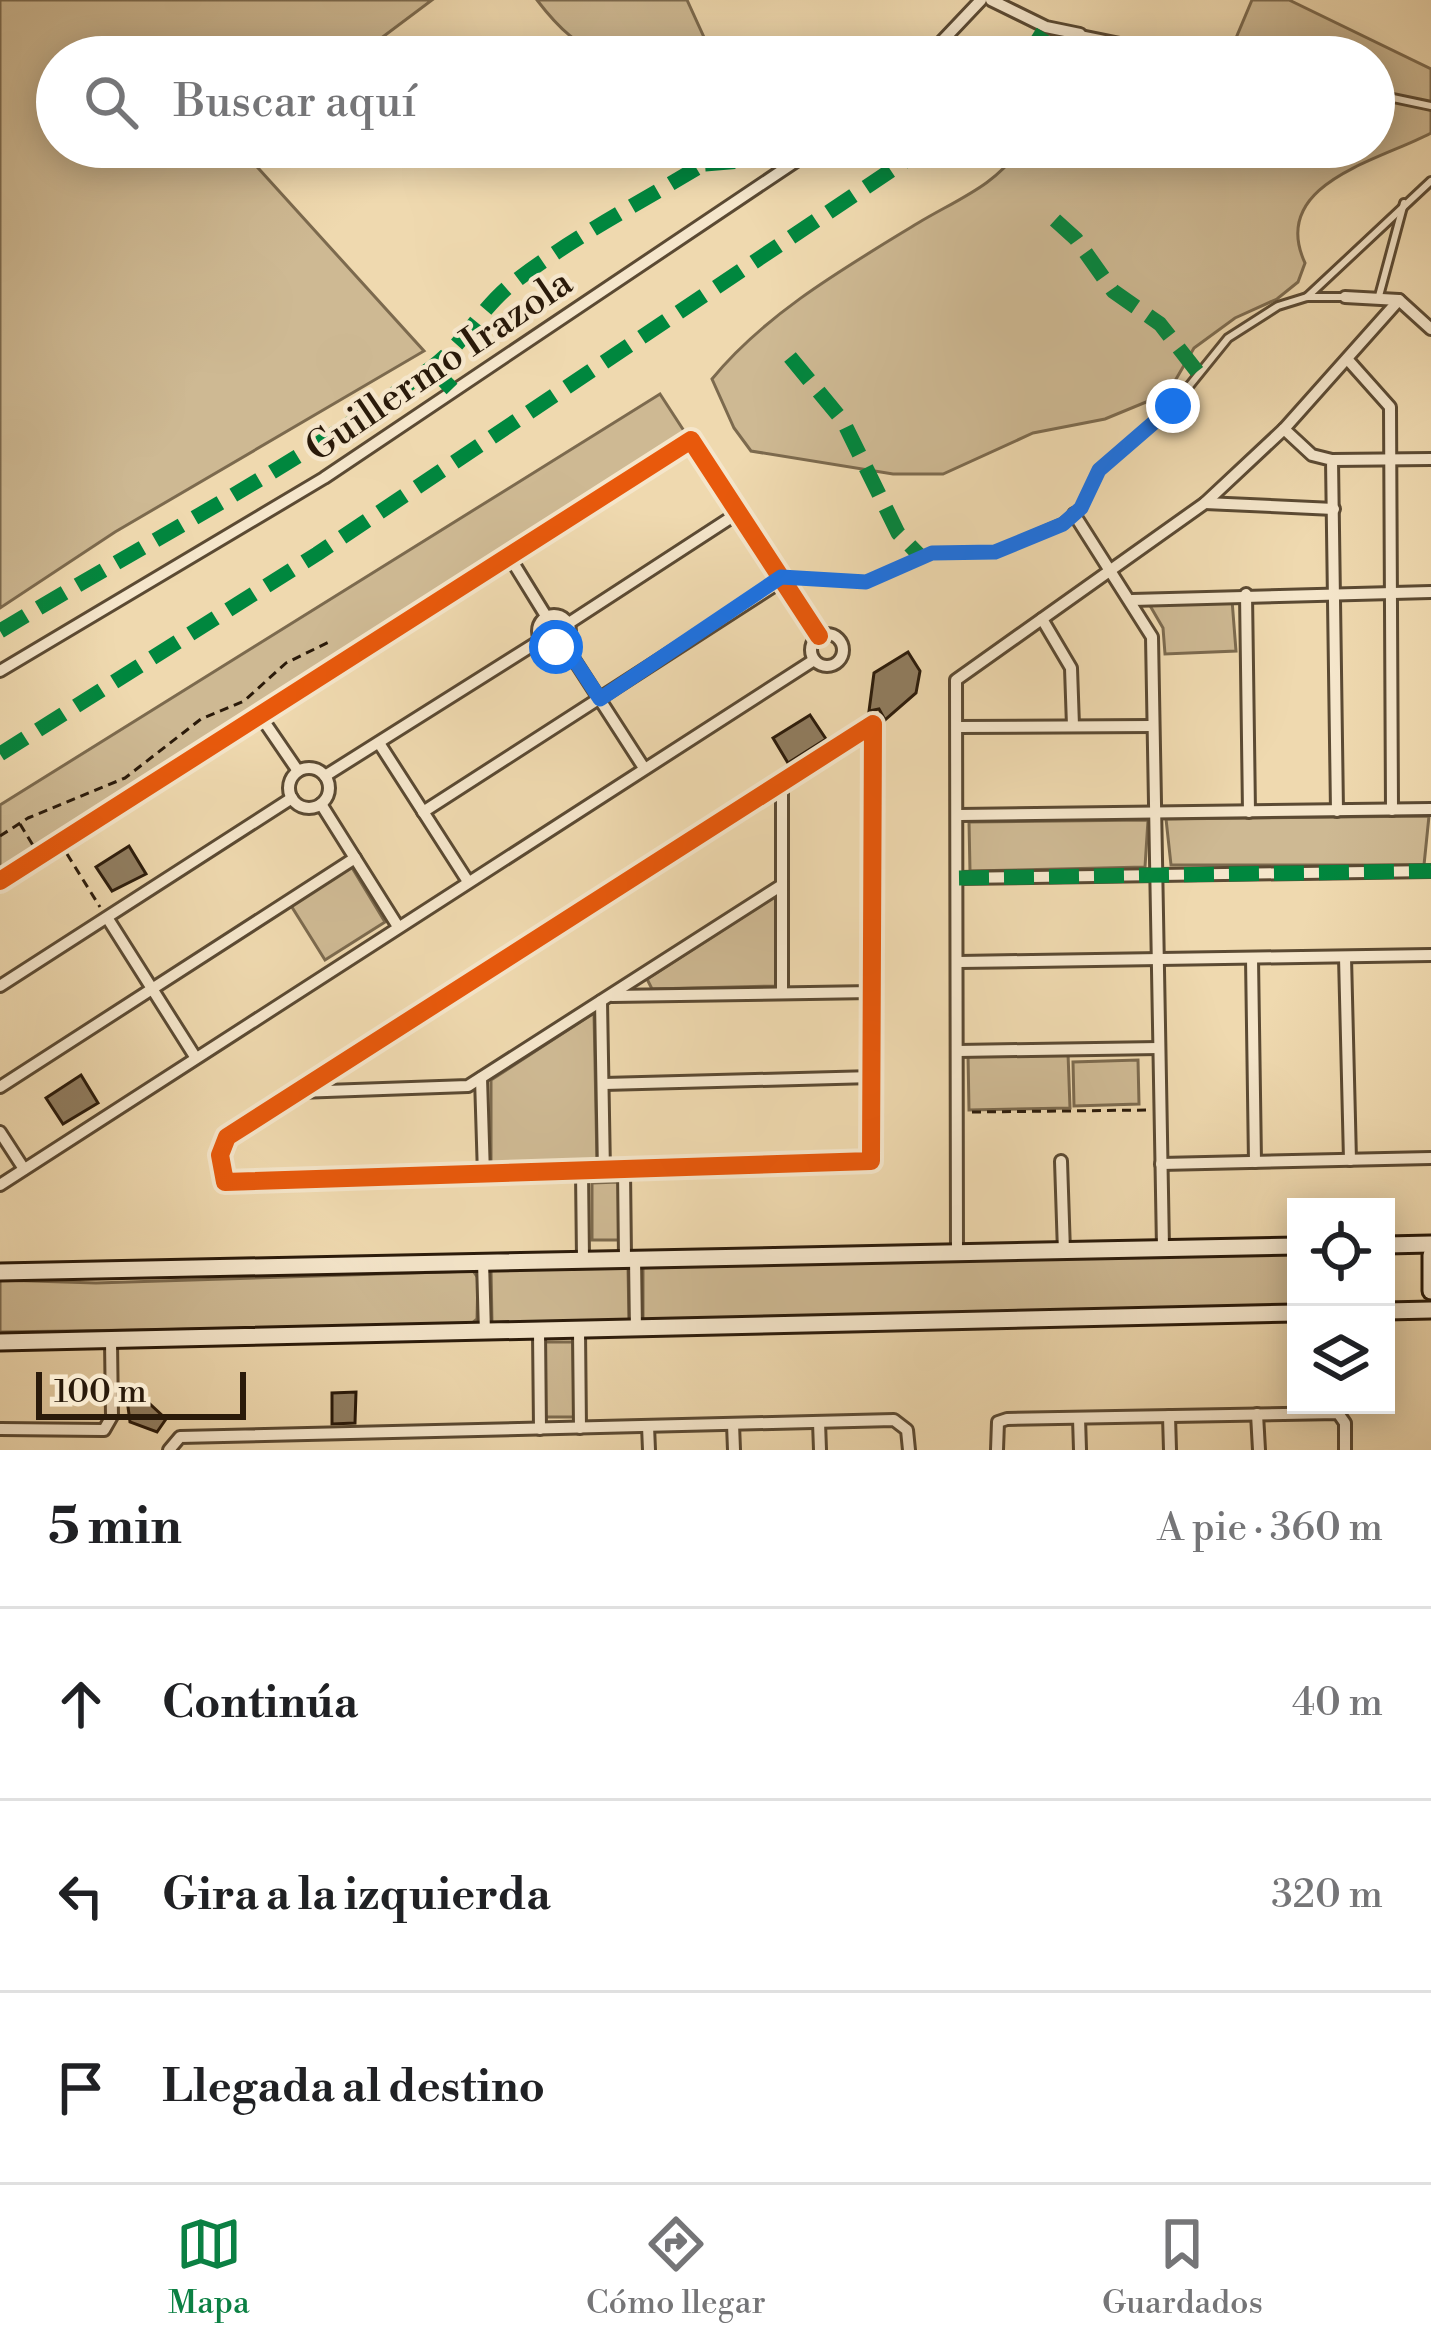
<!DOCTYPE html>
<html lang="es">
<head>
<meta charset="utf-8">
<style>
	:root { --surface:#fff; --page:#f6f6f6; --text:#202124; --muted:#757577; --line:#e0e0e0; --accent:#0b8043 }
	body { margin:0; font-family:"Libre Bodoni",serif; background:var(--page); color:var(--text) }
	.controls { position:absolute; right:36px; bottom:36px; display:grid; overflow:hidden; border-radius:0px; box-shadow:0 6px 30px #0003 }
	.controls button { width:108px; height:108px; display:grid; place-items:center; padding:0; border:0; border-bottom:3px solid var(--line); background:var(--surface); color:var(--text); font:60px sans-serif }
	.scale { position:absolute; left:36px; bottom:30px; width:210px; box-sizing:border-box; padding-left:12px; border:6px solid #2a1a0a; border-top:0; font-size:33px; line-height:42px; white-space:nowrap; color:#2a1a0a; -webkit-text-stroke:9px #f5e6cb; paint-order:stroke }
	.stop { position:absolute; width:36px; height:36px; margin:-27px; border:9px solid #1a73e8; border-radius:50%; background:#fff }
	.stop.end { background:#1a73e8; border-color:#fff; box-shadow:0 3px 12px #0008 }
	.list { margin:0; padding:0; list-style:none }
	h2 { display:flex; justify-content:space-between; align-items:center; height:156px; margin:0; padding:0 48px; font-size:51px }
	h2 small { font-size:39px; font-weight:400; color:var(--muted) }
	.list li { display:grid; grid-template-columns:78px 1fr auto; gap:36px; align-items:center; box-sizing:border-box; height:192px; padding:0 48px; border-top:3px solid var(--line) }
	.list b { display:block; font-size:45px; white-space:nowrap }
	.list em { font-size:39px; font-style:normal; color:var(--muted) }
	.icon { flex:none; width:66px; height:66px; fill:none; stroke:currentColor; stroke-width:2; stroke-linecap:round; stroke-linejoin:round }
	.map { position:relative; flex:none; width:1431px; height:1450px; overflow:hidden }
	.search { position:absolute; background:var(--surface); box-shadow:0 6px 30px #0003; left:36px; right:36px; top:36px; height:132px; display:flex; align-items:center; gap:30px; box-sizing:border-box; padding:0 42px; border-radius:66px; color:var(--muted); font-size:45px }
	.sheet { height:732px; background:var(--surface) }
	nav { display:flex; justify-content:space-around; align-items:center; box-sizing:border-box; height:168px; border-top:3px solid var(--line); background:var(--surface); font-size:33px; color:var(--muted) }
	nav a { display:grid; justify-items:center; gap:6px }
	nav .on { color:var(--accent) }
	.map>svg:first-child { display:block }
	.green { fill:#ceb993; stroke:#7c6a4e; stroke-width:3 }
	.building { fill:#907d60; stroke:#2a1a0a; stroke-width:3 }
	.lines { fill:none; stroke-linecap:round; stroke-linejoin:round }
	.lane-casing { stroke:#5b4a33; stroke-width:12 }
	.street-casing { stroke:#5b4a33; stroke-width:16 }
	.secondary-casing { stroke:#2a1a0a; stroke-width:21 }
	.path { stroke:#2a1a0a; stroke-width:3; stroke-dasharray:9 6; stroke-linecap:butt }
	.lane { stroke:#f5e6cb; stroke-width:6 }
	.street { stroke:#f5e6cb; stroke-width:10 }
	.secondary { stroke:#f5e6cb; stroke-width:15 }
	.quiet { stroke:#00873e; stroke-width:15; stroke-dasharray:30 15; stroke-linecap:butt }
	.cycleway-casing { stroke:#f5e6cb; stroke-width:26 }
	.cycleway { stroke:#e8590c; stroke-width:18 }
	.route { stroke:#1a73e8; stroke-width:15 }
	.labels { text-anchor:middle; stroke-width:9; stroke-linejoin:round; paint-order:stroke }
	.street-label { font-size:39px; fill:#2a1a0a; stroke:#f5e6cb }
</style>
</head>
<body>
<div class="map">
<svg width="1431" height="1450" viewBox="0 0 1431 1450">
	<rect width="100%" height="100%" fill="#efd9af"/>
	<filter id="stains"><feTurbulence type="fractalNoise" baseFrequency=".00167" numOctaves="4"/><feColorMatrix values="0 0 0 0 .2 0 0 0 0 .09 0 0 0 0 .02 0 0 0 .5 -.17"/></filter>
	<radialGradient id="worn" r=".72"><stop offset=".6" stop-color="#630" stop-opacity="0"/><stop offset="1" stop-color="#630" stop-opacity=".3"/></radialGradient>
	<g class="green">
		<path d="M0 0H432L356 57H57V147H239L424 351 115 532 0 608Z"/>
		<path d="M537 0H687L713 57C626 57 595 76 537 0Z"/>
		<path d="M1252 0H1289L1431 69V133C1381 160 1268 183 1305 263L1298 282 1277 299 1235 318 1194 348 1168 393 1105 419 1033 433 943 474H893L751 451 734 428 712 379C766 313 846 267 918 223 956 200 997 185 1021 147H1374V57H1228Z"/>
		<path d="M660 394 686 434 0 871V805Z"/>
		<path d="M1232 600 1236 651 1165 654 1163 628 1149 604Z"/>
		<path d="M1429 816 1424 865H1171L1166 819Z"/>
		<path d="M1148 820 1145 867 970 871 969 822Z"/>
		<path d="M351 866 385 922 325 960 290 904Z"/>
		<path d="M777 895 776 986 652 989 647 979Z"/>
		<path d="M594 1013 597 1163 491 1164V1080Z"/>
		<path d="M1068 1053 1070 1108 969 1110 968 1055Z"/>
		<path d="M1138 1060 1139 1104 1074 1106 1073 1062Z"/>
		<path d="M619 1182 620 1240H592V1183Z"/>
		<path d="M1296 1252V1305L643 1323V1267Z"/>
		<path d="M628 1267 629 1321 492 1323 491 1269Z"/>
		<path d="M473 1271 478 1278 477 1319 470 1325 0 1332V1280L96 1283Z"/>
		<path d="M545 1342H573L574 1417H545Z"/>
	</g>
	<g class="building">
		<path d="M908 652 920 671 916 693 885 720 879 709 869 711 874 673Z"/>
		<path d="M810 715 826 739 788 763 773 738Z"/>
		<path d="M129 846 146 874 112 891 96 867Z"/>
		<path d="M81 1075 98 1103 63 1124 46 1098Z"/>
		<path d="M126 1392 138 1393 166 1419 157 1432 130 1422Z"/>
		<path d="M356 1392 355 1423 332 1424V1393Z"/>
	</g>
	<g class="lines">
		<defs>
			<g id="lane">
				<path d="M1080 34 1193 57"/>
				<path d="M1374 94 1431 106"/>
				<path d="M1379 296 1404 203"/>
				<path d="M1307 297 1431 181"/>
				<path d="M781 577 866 582 932 553 995 552 1062 523 1081 508 1099 469 1173 406 1228 338 1278 306 1307 297H1345"/>
			</g>
			<g id="street">
				<path d="M991 0 1046 27 1080 34"/>
				<path d="M927 57 981 0"/>
				<path d="M1345 297 1399 300 1431 329"/>
				<path d="M1349 361 1390 407 1392 810"/>
				<path d="M1284 429 1312 455 1332 460 1337 811"/>
				<path d="M1332 460 1431 459"/>
				<path d="M1205 503 1334 509"/>
				<path d="M1074 514 1152 637 1163 1247"/>
				<path d="M509 556 546 616"/>
				<path d="M1246 594 1249 812"/>
				<path d="M1132 600 1431 592"/>
				<circle cx="554" cy="631" r="16"/>
				<path d="M1042 619 1071 668 1073 726"/>
				<path d="M569 623 738 513"/>
				<circle cx="827" cy="650" r="16"/>
				<path d="M564 644 644 768"/>
				<path d="M0 671 324 478 817 147"/>
				<path d="M259 714 298 771"/>
				<path d="M873 724 871 1161 225 1182 220 1155 227 1137Z"/>
				<path d="M957 727 1153 726"/>
				<path d="M379 743 467 880"/>
				<circle cx="309" cy="788" r="20"/>
				<path d="M325 776 541 640"/>
				<path d="M782 783V993"/>
				<path d="M321 804 397 925"/>
				<path d="M423 812 783 580"/>
				<path d="M960 815 1431 809"/>
				<path d="M959 878 1431 871"/>
				<path d="M0 881 691 440 819 636"/>
				<path d="M108 919 194 1055"/>
				<path d="M1345 957 1350 1160"/>
				<path d="M1252 958 1255 1162"/>
				<path d="M959 962 1431 955"/>
				<path d="M0 986 292 798"/>
				<path d="M612 996 873 992"/>
				<path d="M601 1001 604 1172"/>
				<path d="M958 1051 1159 1048"/>
				<path d="M481 1078 484 1175"/>
				<path d="M604 1084 873 1077"/>
				<path d="M0 1087 355 858"/>
				<path d="M298 1092 468 1086 782 885"/>
				<path d="M0 1132 24 1169"/>
				<path d="M1061 1161 1064 1252"/>
				<path d="M1161 1164 1431 1158"/>
				<path d="M624 1171 625 1258"/>
				<path d="M582 1172 583 1259"/>
				<path d="M0 1185 814 660"/>
				<path d="M957 1255 956 680 1205 503 1284 429 1399 300"/>
				<path d="M635 1258 636 1330"/>
				<path d="M483 1261 485 1333"/>
				<path d="M579 1331 580 1428"/>
				<path d="M539 1332 540 1429"/>
				<path d="M1257 1414 1259 1450"/>
				<path d="M1169 1416 1170 1450"/>
				<path d="M1079 1418 1080 1450"/>
				<path d="M819 1422 820 1450"/>
				<path d="M733 1424 734 1450"/>
				<path d="M648 1426 649 1450"/>
				<path d="M0 1429 104 1430 112 1416 111 1341"/>
				<path d="M169 1450 180 1437 894 1420 907 1430 909 1450"/>
				<path d="M997 1450 998 1422 1007 1419 1338 1413 1345 1423V1450"/>
			</g>
			<g id="secondary">
				<path d="M1386 1245 1431 1244"/>
				<path d="M1431 1255V1291"/>
				<path d="M0 1272 1296 1246"/>
				<path d="M1386 1311 1431 1310"/>
				<path d="M0 1342 1296 1313"/>
			</g>
		</defs>
		<use href="#lane" class="lane-casing"/>
		<use href="#street" class="street-casing"/>
		<use href="#secondary" class="secondary-casing"/>
		<g class="path">
			<path d="M20 824 34 847"/>
			<path d="M0 836 28 818 125 778 201 719 244 701 286 663 329 642"/>
			<path d="M67 854 100 907"/>
			<path d="M972 1112 1148 1110"/>
		</g>
		<use href="#lane" class="lane"/>
		<use href="#street" class="street"/>
		<use href="#secondary" class="secondary"/>
		<g class="quiet">
			<path d="M854 57 869 43"/>
			<path d="M1027 57 1046 27"/>
			<path d="M705 164 805 156"/>
			<path d="M1055 220 1076 239 1113 291 1160 324 1199 374"/>
			<path d="M790 357 843 421 898 533 921 557"/>
			<path d="M432 368 452 389"/>
			<path d="M0 631C144 544 294 467 431 368 463 345 482 307 513 283 582 230 658 194 731 147"/>
			<path d="M0 754 317 554 926 147"/>
			<path d="M959 878 1431 871"/>
		</g>
		<defs>
			<g id="cycleway">
				<path d="M873 724 871 1161 225 1182 220 1155 227 1137Z"/>
				<path d="M0 881 691 440 819 636"/>
			</g>
		</defs>
		<use href="#cycleway" class="cycleway-casing"/>
		<use href="#cycleway" class="cycleway"/>
	</g>
	<g class="lines">
		<path class="route" d="M556 647 564 644 600 699 781 577 866 582 932 553 995 552 1063 524 1081 508 1099 470 1173 406"/>
	</g>
	<g class="labels">
		<g class="street-label">
			<text transform="translate(438 364) rotate(-34)" y="14">Guillermo Irazola</text>
		</g>
	</g>
	<rect width="100%" height="100%" filter="url(#stains)"/>
	<rect width="100%" height="100%" fill="url(#worn)"/>
</svg>
<div class="controls">
<button><svg class="icon" aria-label="locate" viewBox="0 0 24 24"><circle cx="12" cy="12" r="6"/><path d="M12 2v4M12 18v4M2 12h4M18 12h4"/></svg></button>
<button><svg class="icon" aria-label="layers" viewBox="0 0 24 24"><path d="M12 4l9 5-9 5-9-5zM3 14l9 5 9-5"/></svg></button>
</div>
<div class="scale">100 m</div>
<div class="stop" style="left:556px;top:647px"></div>
<div class="stop end" style="left:1173px;top:406px"></div>
<div class="search"><svg class="icon" aria-label="search" viewBox="0 0 24 24"><circle cx="10" cy="10" r="6"/><path d="M15 15l6 6"/></svg>Buscar aquí</div>
</div>
<section class="sheet">
<h2>5 min<small>A pie · 360 m</small></h2>
<ul class="list">
<li><svg class="icon" aria-label="ahead" viewBox="0 0 24 24"><path d="M12 20V5M6 11l6-6 6 6"/></svg><div><b>Continúa</b></div><em>40 m</em></li>
<li><svg class="icon" aria-label="left" viewBox="0 0 24 24"><path d="M17 20v-9H6M10 6l-5 5 5 5"/></svg><div><b>Gira a la izquierda</b></div><em>320 m</em></li>
<li><svg class="icon" aria-label="arrive" viewBox="0 0 24 24"><path d="M6 21V4h12l-3 4 3 4H6"/></svg><div><b>Llegada al destino</b></div></li>
</ul>
</section>
<nav>
<a class="on"><svg class="icon" aria-label="map" viewBox="0 0 24 24"><path d="M3 6l6-2 6 2 6-2v14l-6 2-6-2-6 2zM9 4v14M15 6v14"/></svg>Mapa</a>
<a><svg class="icon" aria-label="directions" viewBox="0 0 24 24"><path d="M12 3l9 9-9 9-9-9zM9 14v-3h6M13 9l2 2-2 2"/></svg>Cómo llegar</a>
<a><svg class="icon" aria-label="saved" viewBox="0 0 24 24"><path d="M7 4h10v16l-5-4-5 4z"/></svg>Guardados</a>
</nav>
</body>
</html>
